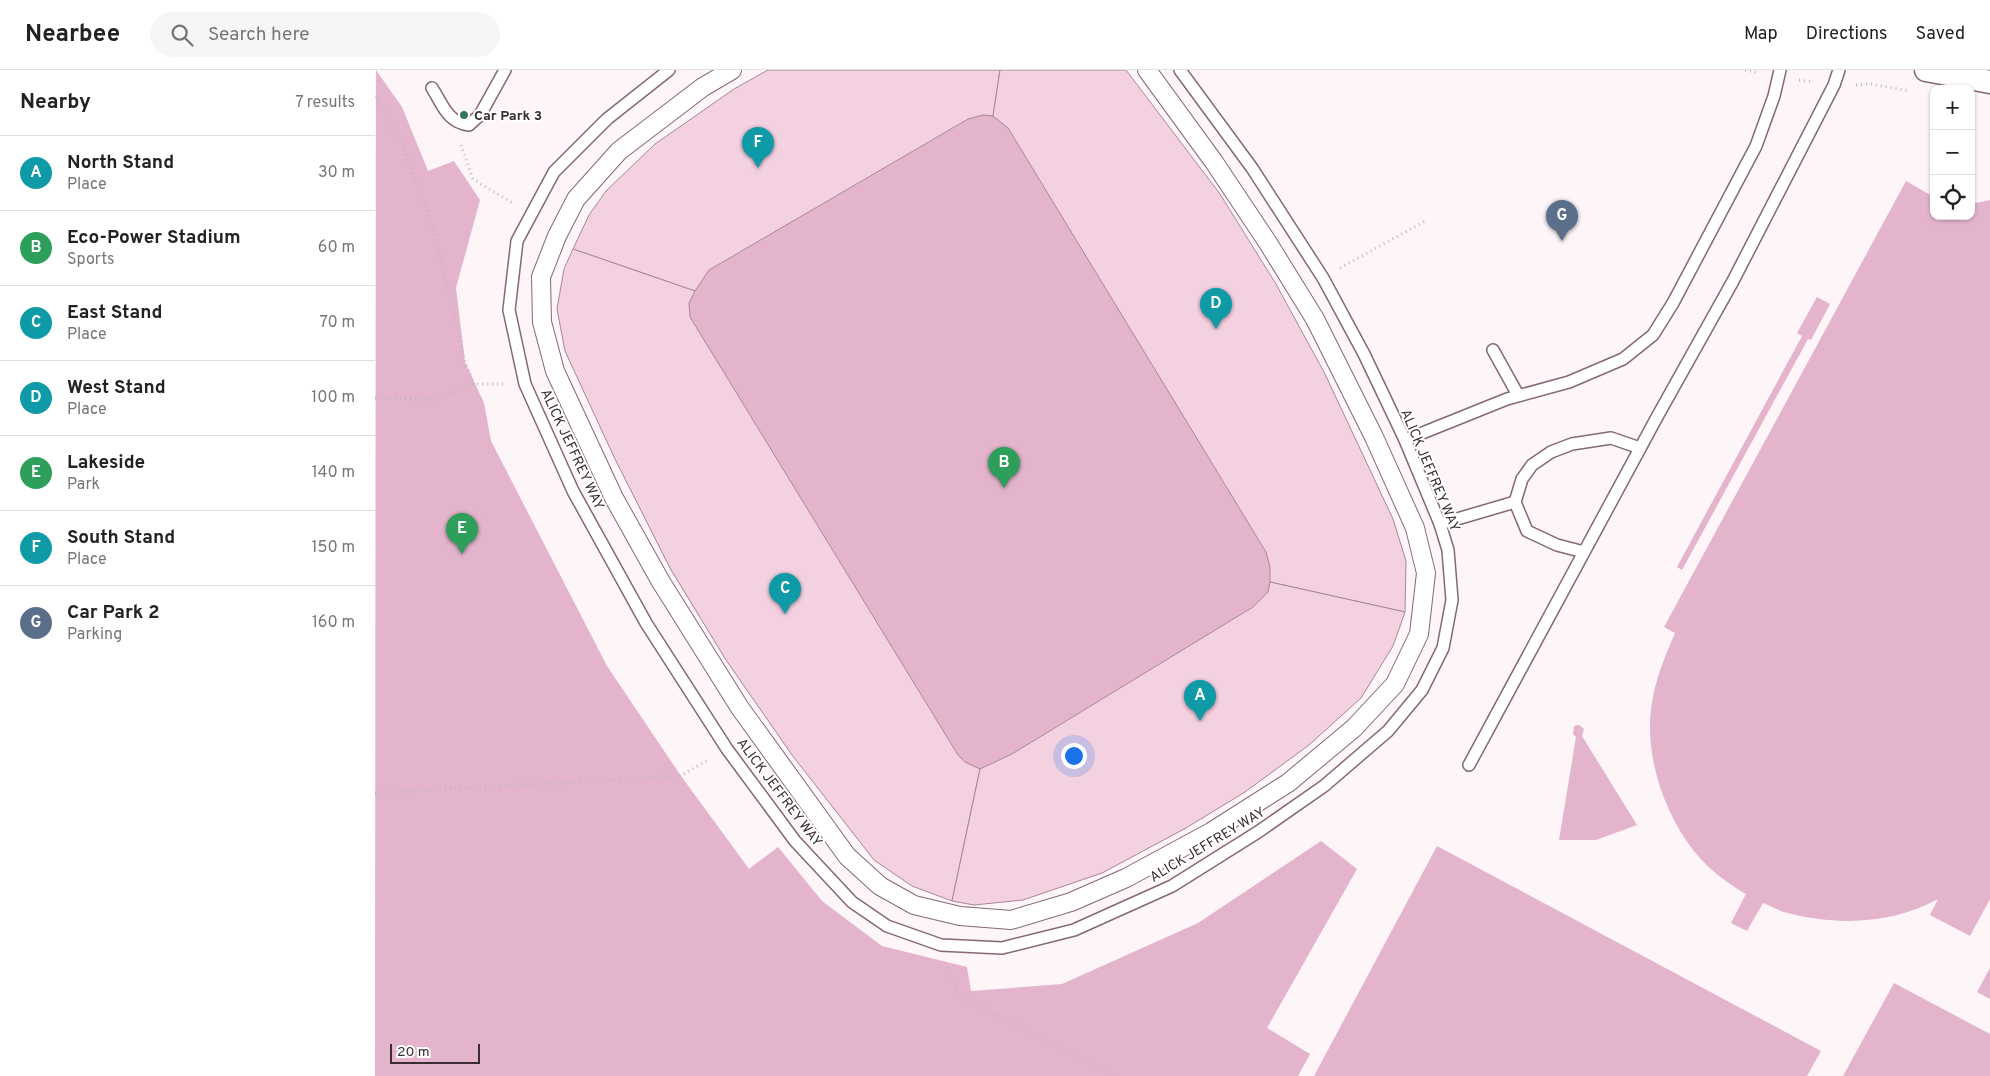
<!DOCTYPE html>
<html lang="en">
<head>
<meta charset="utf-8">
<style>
	:root { --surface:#fff; --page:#f6f6f6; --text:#222; --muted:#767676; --line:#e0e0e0; --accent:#db2777 }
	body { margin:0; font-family:Overpass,sans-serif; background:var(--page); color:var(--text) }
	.controls { position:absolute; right:15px; top:15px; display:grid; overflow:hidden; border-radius:10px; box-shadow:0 1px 4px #0004 }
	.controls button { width:45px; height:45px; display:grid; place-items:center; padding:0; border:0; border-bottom:1px solid var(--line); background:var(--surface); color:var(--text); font:25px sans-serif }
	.scale { position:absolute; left:15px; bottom:12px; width:90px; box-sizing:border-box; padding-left:5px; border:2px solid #3a2d33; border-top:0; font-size:14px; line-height:18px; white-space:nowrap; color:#3a2d33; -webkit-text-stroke:4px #fff; paint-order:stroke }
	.you { position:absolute; left:698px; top:685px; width:18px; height:18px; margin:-12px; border:4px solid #fff; border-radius:50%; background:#1a73e8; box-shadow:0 0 0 8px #1a73e833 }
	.badge { display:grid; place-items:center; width:32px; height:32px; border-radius:50%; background:var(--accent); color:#fff; font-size:16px; font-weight:700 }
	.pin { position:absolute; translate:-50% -41px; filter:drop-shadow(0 1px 2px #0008) }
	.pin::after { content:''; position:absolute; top:26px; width:18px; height:15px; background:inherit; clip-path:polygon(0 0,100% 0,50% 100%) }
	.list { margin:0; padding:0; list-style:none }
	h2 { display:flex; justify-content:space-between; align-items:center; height:65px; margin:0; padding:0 20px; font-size:21px }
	h2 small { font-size:16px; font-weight:400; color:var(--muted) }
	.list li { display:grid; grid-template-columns:32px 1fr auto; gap:15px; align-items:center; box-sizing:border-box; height:75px; padding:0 20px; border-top:1px solid var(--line) }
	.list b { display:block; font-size:19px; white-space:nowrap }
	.list p { margin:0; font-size:16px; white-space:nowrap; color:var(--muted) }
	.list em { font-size:16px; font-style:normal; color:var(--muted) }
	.icon { flex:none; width:28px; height:28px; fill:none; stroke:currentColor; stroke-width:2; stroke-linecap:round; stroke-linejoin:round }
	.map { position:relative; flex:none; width:1615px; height:1006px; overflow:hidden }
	header { display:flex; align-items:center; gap:30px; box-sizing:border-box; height:70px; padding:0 25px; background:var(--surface); border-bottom:1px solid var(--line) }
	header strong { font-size:24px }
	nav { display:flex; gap:28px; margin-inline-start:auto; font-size:18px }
	.search { width:350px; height:45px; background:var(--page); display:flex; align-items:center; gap:12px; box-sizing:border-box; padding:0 18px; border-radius:28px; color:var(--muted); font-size:19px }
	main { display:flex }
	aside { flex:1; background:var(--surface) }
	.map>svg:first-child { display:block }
	.green { fill:#e3b4cb }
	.building { fill:#f4d1e1; stroke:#a98898 }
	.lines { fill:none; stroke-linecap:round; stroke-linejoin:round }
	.service-casing { stroke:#866776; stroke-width:14 }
	.pedestrian-casing { stroke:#866776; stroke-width:20 }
	.minor-casing { stroke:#866776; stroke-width:25 }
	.path { stroke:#c2b8bc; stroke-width:3; stroke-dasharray:1 4; stroke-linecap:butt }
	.service { stroke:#fff; stroke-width:11 }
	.pedestrian { stroke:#fff; stroke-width:18 }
	.minor { stroke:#fff; stroke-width:22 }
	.poi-dot { fill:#38745f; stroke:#fff; stroke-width:2 }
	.labels { text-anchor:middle; stroke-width:4; stroke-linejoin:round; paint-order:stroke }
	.poi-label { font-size:14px; font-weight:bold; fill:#3a2d33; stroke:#fff; text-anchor:start }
	.street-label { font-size:14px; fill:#3a2d33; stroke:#fff }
</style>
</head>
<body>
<header>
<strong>Nearbee</strong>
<div class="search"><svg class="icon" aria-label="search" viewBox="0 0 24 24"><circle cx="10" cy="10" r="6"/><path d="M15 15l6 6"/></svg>Search here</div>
<nav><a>Map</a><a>Directions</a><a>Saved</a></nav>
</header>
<main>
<aside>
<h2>Nearby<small>7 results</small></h2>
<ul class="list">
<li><span class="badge" style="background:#0f9aa8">A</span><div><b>North Stand</b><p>Place</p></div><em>30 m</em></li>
<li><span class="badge" style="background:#2e9e5b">B</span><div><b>Eco-Power Stadium</b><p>Sports</p></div><em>60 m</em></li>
<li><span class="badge" style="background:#0f9aa8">C</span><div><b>East Stand</b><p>Place</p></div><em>70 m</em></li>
<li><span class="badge" style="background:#0f9aa8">D</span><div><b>West Stand</b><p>Place</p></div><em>100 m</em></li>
<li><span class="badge" style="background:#2e9e5b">E</span><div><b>Lakeside</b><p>Park</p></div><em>140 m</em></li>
<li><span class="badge" style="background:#0f9aa8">F</span><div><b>South Stand</b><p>Place</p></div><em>150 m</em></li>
<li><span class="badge" style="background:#5c6f8a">G</span><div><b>Car Park 2</b><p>Parking</p></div><em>160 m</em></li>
</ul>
</aside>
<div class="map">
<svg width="1615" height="1006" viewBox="0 0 1615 1006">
	<rect width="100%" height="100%" fill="#fdf5f8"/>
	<g class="green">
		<path d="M1 0 27 37 53 101 79 91 105 130 81 218 90 292 109 333 116 371 232 596 306 706 374 799 403 777 447 831 507 876 592 897 596 921 687 914 823 853 946 771 982 799 892 958 935 984 923 1006H0Z"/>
		<path d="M393 0H751L950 304 1018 449 1031 491 1030 542 1018 576 986 628 934 675 870 722 811 758 727 803 648 830 599 835 577 831 537 816 499 790 417 685 351 590 295 499 239 387 190 281 182 239 189 199 214 145 359 19Z"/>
		<path d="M1531 111 1559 127V146H1562L1561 149 1566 146H1596V134L1615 130V829L1595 866 1555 845 1563 829C1518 854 1462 856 1413 843 1404 841 1396 836 1388 833L1372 861 1356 853 1371 824C1352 813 1333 799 1319 781 1287 741 1267 678 1278 627 1282 605 1291 584 1300 563L1289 557Z"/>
		<path d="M1442 227 1455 234 1436 270 1433 269 1307 500 1302 497 1427 266 1422 263Z"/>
		<path d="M1204 655 1209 659 1207 666 1262 755 1221 770H1184L1201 667 1198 664 1199 656Z"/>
		<path d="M1062 776 1446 981 1432 1006H939Z"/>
		<path d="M1615 898V929L1602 922Z"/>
		<path d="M1519 913 1615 964V1006H1468Z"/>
	</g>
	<g class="building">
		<path d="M393 0H625L618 46 608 45 593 49 334 200 320 221 198 179 214 145 231 121 280 74 359 19Z"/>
		<path d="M625 0H751L845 124 901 214 950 304 1018 449 1031 491 1030 542 895 512V497L891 482 633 58 618 46Z"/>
		<path d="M198 179 320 221 314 233 315 247 583 685 590 692 605 699 577 831 537 816 499 790 417 685 351 590 295 498 239 387 190 281 182 239 189 199Z"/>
		<path d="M895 512 1030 542 1018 576 986 628 934 675 870 722 811 758 727 803 648 830 599 835 577 831 605 699 637 684 878 537 893 522Z"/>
	</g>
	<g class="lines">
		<defs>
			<g id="service">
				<path d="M294 0 232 49 179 102 142 171 134 240 150 314 198 421 271 553 352 679 420 771 477 832 512 856 566 875 627 878 699 860 797 816 883 762 949 716 1013 661 1047 620 1068 578 1077 530 1073 480 1065 454 1030 370 989 284 948 208 877 98 805 0"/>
				<path d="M57 18C68 35 72 52 94 55L105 45 130 0"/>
				<path d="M1118 280 1143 325"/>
				<path d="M1030 370 1132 329 1194 312 1248 289 1278 265 1298 233 1381 76 1399 26 1405 0"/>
				<path d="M1065 454 1140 432"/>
				<path d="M1209 482 1182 475 1152 461 1140 432 1147 409 1157 395 1176 382 1197 374 1236 368 1265 378"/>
				<path d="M1094 695 1282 347 1358 211 1459 15 1464 0"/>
			</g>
			<path id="pedestrian" d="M357 0 328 17 244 81 201 129 182 166 166 207 167 252 180 301 239 428 286 512 365 638 472 786 505 816 539 835 585 846 636 850 696 832 751 808 836 762 913 713 979 658 1020 614 1044 564 1051 503 1040 458 999 367 940 249 893 173 839 92 772 0"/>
			<path id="minor" d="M1551 0 1615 12"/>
		</defs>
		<use href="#service" class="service-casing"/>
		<use href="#pedestrian" class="pedestrian-casing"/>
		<use href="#minor" class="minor-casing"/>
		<g class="path">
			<path d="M1370 0 1384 3"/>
			<path d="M1424 10 1438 12"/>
			<path d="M1481 15 1496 14 1534 21"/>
			<path d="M0 27 26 71 56 152 80 246 90 292 99 314"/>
			<path d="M86 75 98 109 139 134"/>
			<path d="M965 198 1052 150"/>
			<path d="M0 328 60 329 99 314H129"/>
			<path d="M0 723 306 706 334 689"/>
			<path d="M573 897 583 925 739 1006"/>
		</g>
		<use href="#service" class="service"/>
		<use href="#pedestrian" class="pedestrian"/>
		<use href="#minor" class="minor"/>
	</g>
	<circle class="poi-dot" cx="89" cy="45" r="5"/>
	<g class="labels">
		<g class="poi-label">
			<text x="99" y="50">Car Park 3</text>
		</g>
		<g class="street-label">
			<text transform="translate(198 379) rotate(65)" y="5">ALICK JEFFREY WAY</text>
			<text transform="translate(1056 400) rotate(67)" y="5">ALICK JEFFREY WAY</text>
			<text transform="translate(405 722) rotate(53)" y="5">ALICK JEFFREY WAY</text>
			<text transform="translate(832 774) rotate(-31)" y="5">ALICK JEFFREY WAY</text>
		</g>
	</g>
</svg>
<div class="controls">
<button>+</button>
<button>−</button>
<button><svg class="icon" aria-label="locate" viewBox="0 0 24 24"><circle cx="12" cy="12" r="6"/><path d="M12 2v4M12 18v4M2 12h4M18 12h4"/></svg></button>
</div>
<div class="scale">20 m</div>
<div class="you"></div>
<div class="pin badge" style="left:825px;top:651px;background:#0f9aa8">A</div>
<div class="pin badge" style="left:629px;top:418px;background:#2e9e5b">B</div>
<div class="pin badge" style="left:410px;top:544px;background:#0f9aa8">C</div>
<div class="pin badge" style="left:841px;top:259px;background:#0f9aa8">D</div>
<div class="pin badge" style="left:87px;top:484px;background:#2e9e5b">E</div>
<div class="pin badge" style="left:383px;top:98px;background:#0f9aa8">F</div>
<div class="pin badge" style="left:1187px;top:171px;background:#5c6f8a">G</div>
</div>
</main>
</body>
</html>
